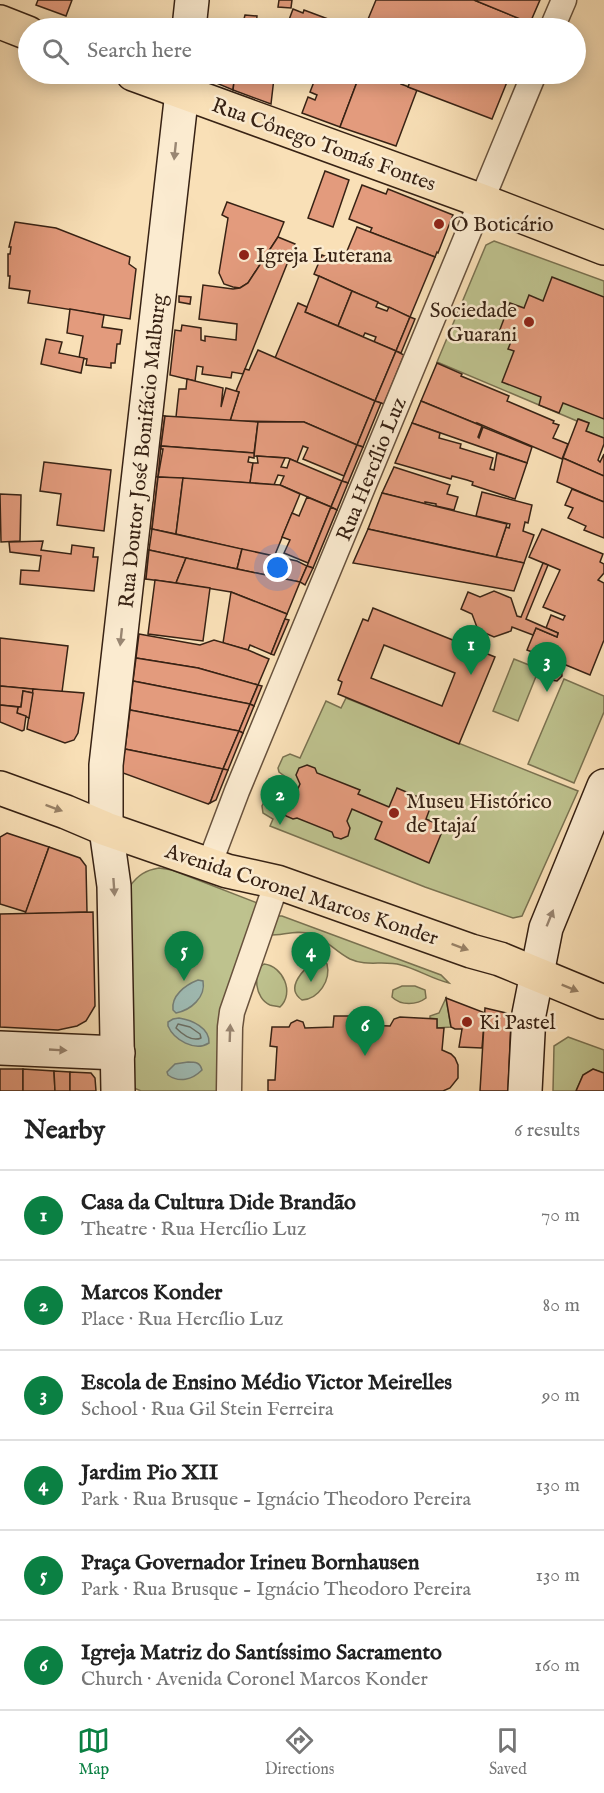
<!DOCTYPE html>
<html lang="en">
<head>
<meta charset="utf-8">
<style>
	:root { --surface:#fff; --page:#f6f6f6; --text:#222; --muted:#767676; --line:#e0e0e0; --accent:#0b8043 }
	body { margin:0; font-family:"IM FELL English",serif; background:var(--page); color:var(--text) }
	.you { position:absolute; left:278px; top:568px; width:21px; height:21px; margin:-15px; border:4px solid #fff; border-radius:50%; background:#1a73e8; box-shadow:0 0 0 9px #1a73e833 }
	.badge { display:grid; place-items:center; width:39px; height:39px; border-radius:50%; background:var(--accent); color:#fff; font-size:20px; font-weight:700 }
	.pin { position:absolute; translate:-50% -50px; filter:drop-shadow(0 2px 3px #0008) }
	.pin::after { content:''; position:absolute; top:32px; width:21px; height:18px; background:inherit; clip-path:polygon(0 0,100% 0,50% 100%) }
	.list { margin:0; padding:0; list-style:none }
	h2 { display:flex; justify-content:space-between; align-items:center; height:78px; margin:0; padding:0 24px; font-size:26px }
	h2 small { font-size:20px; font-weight:400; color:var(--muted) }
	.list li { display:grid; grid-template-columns:39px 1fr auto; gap:18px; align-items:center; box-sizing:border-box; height:90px; padding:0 24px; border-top:2px solid var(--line) }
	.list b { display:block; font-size:22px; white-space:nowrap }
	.list p { margin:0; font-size:20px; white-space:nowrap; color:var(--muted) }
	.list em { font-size:20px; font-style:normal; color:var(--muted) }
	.icon { flex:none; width:33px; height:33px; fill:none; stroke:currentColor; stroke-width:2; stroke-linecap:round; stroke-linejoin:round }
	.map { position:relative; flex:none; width:604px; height:1091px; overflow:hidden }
	.search { position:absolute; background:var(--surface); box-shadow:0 3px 15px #0003; left:18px; right:18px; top:18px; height:66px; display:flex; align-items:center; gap:15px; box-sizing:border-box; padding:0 21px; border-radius:33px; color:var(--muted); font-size:22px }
	.sheet { height:618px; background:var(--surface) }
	nav { display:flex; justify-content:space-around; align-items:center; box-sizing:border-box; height:84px; border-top:2px solid var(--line); background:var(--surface); font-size:16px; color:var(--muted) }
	nav a { display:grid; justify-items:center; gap:3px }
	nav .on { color:var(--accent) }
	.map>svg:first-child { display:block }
	.green { fill:#bec28e; stroke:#7a7251; stroke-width:1.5 }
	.water { fill:#9fbcb5; stroke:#757e75; stroke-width:1.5 }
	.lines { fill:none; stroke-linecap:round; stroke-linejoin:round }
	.shore { stroke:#6b6f64; stroke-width:1.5 }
	.building { fill:#e39b7d; stroke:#372214; stroke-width:1.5; fill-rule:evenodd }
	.street-casing { stroke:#68523d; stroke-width:27 }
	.secondary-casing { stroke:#372214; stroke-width:36 }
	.primary-casing { stroke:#372214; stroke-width:36 }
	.street { stroke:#fbebd0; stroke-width:24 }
	.secondary { stroke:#fbebd0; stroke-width:33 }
	.primary { stroke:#f9e0b7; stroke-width:33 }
	.oneway { fill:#998672 }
	.oneway2 { fill:#988166 }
	.poi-dot { fill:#8f2418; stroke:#fbebd0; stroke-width:2 }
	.labels { text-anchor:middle; stroke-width:5; stroke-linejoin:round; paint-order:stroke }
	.street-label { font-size:21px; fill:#372214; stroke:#fbebd0 }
	.poi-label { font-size:21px; fill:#372214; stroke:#fbebd0; text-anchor:start }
</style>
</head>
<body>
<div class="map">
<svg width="604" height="1091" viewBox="0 0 604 1091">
	<rect width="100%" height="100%" fill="#f9e0b7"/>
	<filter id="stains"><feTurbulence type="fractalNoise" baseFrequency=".00333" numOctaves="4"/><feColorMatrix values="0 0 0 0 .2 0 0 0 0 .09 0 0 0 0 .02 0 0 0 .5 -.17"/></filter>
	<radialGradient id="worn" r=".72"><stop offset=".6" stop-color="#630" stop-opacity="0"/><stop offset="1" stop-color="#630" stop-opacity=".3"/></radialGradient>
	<g class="green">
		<path d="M494 241 604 281V438L586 431 589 423 579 419 577 421 437 362 486 245Z"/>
		<path d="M514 659 539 669 518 721 493 711Z"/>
		<path d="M564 679 604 696V712L574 783 528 764Z"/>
		<path d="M346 698 578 791 522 916 513 918 425 887 270 826 273 819 263 813 262 806 270 790 277 789 285 792 290 780 279 772 278 768 283 757 290 754 300 758 326 701 341 708Z"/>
		<path d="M159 868 172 870 260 904 222 1091H141L134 1088 130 886C138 875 146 870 159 868Z"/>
		<path d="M278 916H282L441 975 449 983C432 979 417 969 401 965 383 960 367 967 350 959 336 952 326 939 311 934 295 929 280 937 264 935Z"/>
		<path d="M317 960 324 962 327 964C331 980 319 999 302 1000 284 988 304 968 317 960Z"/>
		<path d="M264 964C283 966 295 993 280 1007 277 1006 273 1006 270 1005 255 999 252 972 264 964Z"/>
		<path d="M402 986H415L425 990 426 998C417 1005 401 1006 392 997L393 990Z"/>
		<path d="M446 998 451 1027 437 1028V1019L430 1018V1016L439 1013Z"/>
		<path d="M568 1037 604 1050V1073L593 1069 583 1075 576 1091H553L554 1046Z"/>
	</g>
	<g class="water">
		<path d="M198 980 203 981C206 997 191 1010 176 1013L173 1010C171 996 185 985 198 980Z"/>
		<path d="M179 1018C192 1020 210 1028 209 1043 195 1052 174 1040 168 1026V1022L173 1019Z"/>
		<path d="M188 1062C195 1062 200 1062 202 1070 192 1080 179 1083 168 1075L167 1072 175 1064Z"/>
	</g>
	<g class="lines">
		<path class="shore" d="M178 1024 190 1027 200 1034 201 1038C192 1042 183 1035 176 1028Z"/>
	</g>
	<g class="building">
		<path d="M38 0H72L66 16 36 5Z"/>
		<path d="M279 0H292L291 8 278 7Z"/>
		<path d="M376 0H474L530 23 528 28H377L366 24Z"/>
		<path d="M474 0H540L530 23Z"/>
		<path d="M293 9 303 13 304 10 328 19 324 28H286Z"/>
		<path d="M245 15 257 16 256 26H252V28H239L240 19H244Z"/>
		<path d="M205 74H235L233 90 209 80Z"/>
		<path d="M235 74H271V78H274L271 104 233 90Z"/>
		<path d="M317 74H360L340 127 302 113 308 97 315 100 317 95 310 92Z"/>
		<path d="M360 74H405L401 84 417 90 396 146 340 127Z"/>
		<path d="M405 74H486L507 82 492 119 408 87 411 79 404 76Z"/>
		<path d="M486 74H510L507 82Z"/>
		<path d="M325 171 349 180 333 227 308 218Z"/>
		<path d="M362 185 386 194 388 189 453 215 438 253 437 252 435 257 370 232 372 228 349 219Z"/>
		<path d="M227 202 284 222 278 237 248 283 240 288 233 287 224 284 219 273 228 218 222 215Z"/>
		<path d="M15 222 56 228 130 257 129 264 136 269 130 319 28 303 30 291 9 288 10 276H8V254H10L11 247H9Z"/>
		<path d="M357 227 435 257 410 317 314 274 322 255 342 263Z"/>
		<path d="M278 237 295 244 243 374 232 372 231 378 202 374 203 367 197 366 195 381 170 375 175 330 181 331 182 325 201 328V340L205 341V336L236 340 237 324 199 319 203 285 233 289 240 288 248 283Z"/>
		<path d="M319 276 352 291 338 326 305 312Z"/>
		<path d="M552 277 604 297V419L563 403 559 413 539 405 541 397 502 382 514 351 508 349 513 337 499 332 510 303 524 308 529 295 543 301Z"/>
		<path d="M352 291 378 302 376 307 387 311 389 307 410 317 396 351 374 342 376 337 365 333 363 337 338 326Z"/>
		<path d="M179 296 191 297 190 304 179 302Z"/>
		<path d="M298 303 307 307 305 312 396 351 375 401 275 358Z"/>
		<path d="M70 309 104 315 102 327 122 330 120 344H117L115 363H111V368L86 365 87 359 79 358 83 336 67 333Z"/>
		<path d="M410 317 415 319 401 353 396 351Z"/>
		<path d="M46 339 62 342 59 353 84 358 81 373 41 364Z"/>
		<path d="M258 350 375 401 357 445 304 422 230 421 239 392 236 391 243 374 245 369 249 370Z"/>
		<path d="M396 351 404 355 384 404 375 401Z"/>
		<path d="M437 363 462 374 461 376 509 396 507 401 554 421 553 423 559 425 553 438 568 444 562 459 477 423V424L421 401Z"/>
		<path d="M187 379 223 388 221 407 226 388 239 392 230 421 176 417 179 389H186Z"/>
		<path d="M375 401 381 403 363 447 357 445Z"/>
		<path d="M421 401 482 426 478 437 479 438 483 427 532 447 527 463 412 423Z"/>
		<path d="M160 415 165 416 161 446H156Z"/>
		<path d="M165 416 258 422 254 453 161 446Z"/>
		<path d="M578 419 589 423 586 431 604 438V444L598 460 600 462 604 454V476L563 458Z"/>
		<path d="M258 422H304L357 445 344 476 303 459 308 448 303 446 297 462 288 458 254 456Z"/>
		<path d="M412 423 440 433 439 438 461 444 460 448 493 458 490 469 494 470 497 453 527 463 515 499 472 485 473 482 467 480 452 476 451 479 395 463Z"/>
		<path d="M357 445 363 447 348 483 342 481Z"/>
		<path d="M156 446H161L158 477 152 476Z"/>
		<path d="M161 446 254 453V458L249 457 248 462 253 463 250 483 158 477 163 449H161Z"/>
		<path d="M257 456 285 458 281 467 287 468 290 459 342 481 331 507 280 485 284 476 278 475 274 485 250 483 253 463H258Z"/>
		<path d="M563 458 604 476V502L557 482Z"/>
		<path d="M44 462 111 470 104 531 57 525 61 494 40 491Z"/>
		<path d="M394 467 450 485 447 494 458 497 454 510 436 506V504L425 502V504L382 493Z"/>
		<path d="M153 476 158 477 152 529 147 528Z"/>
		<path d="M158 477 183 478 176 534 152 529Z"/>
		<path d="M183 478 280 485 300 494 274 557 176 534Z"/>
		<path d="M342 481 348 483 337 510 331 507Z"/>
		<path d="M572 489 604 502V538L584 530 586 526 568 518 573 508 565 505Z"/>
		<path d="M482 492 532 505 528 523 525 522 523 531 534 535 524 563 496 557 506 527 509 528 510 524 476 516Z"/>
		<path d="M382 493 507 524 496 557 368 529Z"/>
		<path d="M0 494 21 495 20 541 1 542Z"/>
		<path d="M307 497 331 507 308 563 284 553 290 540 282 537 292 513 299 516Z"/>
		<path d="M331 507 337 510 313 568 307 566Z"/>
		<path d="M152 529 242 549 237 569 149 550Z"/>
		<path d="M368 529 458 549 524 563 514 591 353 563Z"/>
		<path d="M542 529 603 554 600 562 604 564V573L598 580 604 583V640L590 675 561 663 562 676 557 681 551 680 546 676V670L549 666 555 664 556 661 527 650 536 628 557 637 558 633 546 628 551 615 563 620 565 616 543 607 560 570 529 557Z"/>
		<path d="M43 541 41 550 71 554 72 545 94 548 93 557H98L94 591 20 584 21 570 39 571 41 556 10 552 9 542Z"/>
		<path d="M145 549 149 550 146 579 142 578Z"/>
		<path d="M242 549 297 561 307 566 300 582 237 569Z"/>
		<path d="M149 550 186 558 176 583 146 579Z"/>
		<path d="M186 558 237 569 300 582 287 614 231 592 176 583Z"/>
		<path d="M543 563 548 565 526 619 558 633 557 637 536 628 533 635 512 627 511 631 494 637 478 630 472 614 461 609 468 592 480 597 494 591 511 598 517 616 521 617Z"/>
		<path d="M307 566 313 568 305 585 300 582Z"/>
		<path d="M155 580 210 588 203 641 148 634Z"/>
		<path d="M231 592 287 614 271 654 250 645 248 650 223 643Z"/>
		<path d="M373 608 495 657 459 744 338 694 342 682 338 680 363 619 368 621ZM384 645 455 673 442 706 371 678Z"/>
		<path d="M285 619 289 620 274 655 271 654Z"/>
		<path d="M139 634 200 645 214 640 248 650 269 659 258 685 198 668 136 658Z"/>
		<path d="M0 638 68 646 62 692 0 686Z"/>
		<path d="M136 658 198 668 258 685 250 704 133 681Z"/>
		<path d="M133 681 250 704 239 731 130 710Z"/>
		<path d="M258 685 262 686 254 706 250 704Z"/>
		<path d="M0 686 33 689V693L23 691 21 707 0 705Z"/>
		<path d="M33 689 84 693 78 733 74 740 65 743 27 729Z"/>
		<path d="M23 691 33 693 29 718 17 713 18 707H21Z"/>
		<path d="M250 704 254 706 243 733 239 731Z"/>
		<path d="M0 705 18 707 17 713 26 716 24 730 22 731 0 722Z"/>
		<path d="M130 710 239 731 223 769 125 749Z"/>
		<path d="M239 731 243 733 228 770 223 769Z"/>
		<path d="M125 749 223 769 210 803 208 804 123 773 122 770Z"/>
		<path d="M307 765 315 768 317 773 360 790 358 794 389 807 397 788 432 803 426 819 444 827 429 863 375 839 382 822 352 809 347 821 350 828 348 836 341 839 334 837 332 832 297 818 293 819 286 816 282 810 285 804 293 800 300 784 296 775 299 768Z"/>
		<path d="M223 769 228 770 216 800 208 804 210 803Z"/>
		<path d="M7 833 49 847 26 912 0 904V837Z"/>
		<path d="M49 847 80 858 86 866 87 912 25 914Z"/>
		<path d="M93 912 95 1006 86 1021 77 1026 58 1030 0 1027V914Z"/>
		<path d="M446 998 485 1013 482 1048 459 1047 462 1029H455L451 1027Z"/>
		<path d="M485 1008 506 1013 511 1021 508 1091H480Z"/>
		<path d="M334 1016H363V1025L390 1026 394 1019 400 1017 437 1019V1028H444L442 1050 451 1054 455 1058 458 1065V1078L450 1088 443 1091H268V1080H275L277 1047 270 1046 272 1027H289L291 1023 297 1020 303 1022 305 1028 333 1027Z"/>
		<rect x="0" y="1069" width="23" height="22"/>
		<path d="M23 1069 54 1071 55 1091H23Z"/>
		<path d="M593 1069 604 1073V1091H576L583 1075Z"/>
		<path d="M54 1071 70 1072V1091H55Z"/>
		<path d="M70 1072 91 1073 95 1078 96 1091H70Z"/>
	</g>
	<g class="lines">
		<defs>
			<g id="street">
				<path d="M552 28 564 0"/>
				<path d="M209 865 237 791 534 74"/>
				<path d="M229 1091 230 1027 232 1012 277 882"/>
			</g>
			<g id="secondary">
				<path d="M189 28 192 0"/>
				<path d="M0 1048 118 1053"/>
				<path d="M118 1091 114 886 106 829V765L184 74"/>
				<path d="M525 1091 529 1014 546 928 604 786"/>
			</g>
			<g id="primary">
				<path d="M0 22 28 33"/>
				<path d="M133 74 482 201 604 248"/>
				<path d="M0 788 66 812 106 829 227 871 277 882 471 951 500 959 604 1002"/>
			</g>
		</defs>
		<use href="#street" class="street-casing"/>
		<use href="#secondary" class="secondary-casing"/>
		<use href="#primary" class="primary-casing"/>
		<use href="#street" class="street"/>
		<use href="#secondary" class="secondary"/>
		<use href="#primary" class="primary"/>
	</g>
	<defs><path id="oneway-solid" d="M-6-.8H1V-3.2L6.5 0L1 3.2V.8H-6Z" transform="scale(1.5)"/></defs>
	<g class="oneway">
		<use href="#oneway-solid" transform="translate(175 151) rotate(96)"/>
		<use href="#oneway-solid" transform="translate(121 637) rotate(96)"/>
		<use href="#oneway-solid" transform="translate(114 887) rotate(86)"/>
		<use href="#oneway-solid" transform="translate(550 918) rotate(-68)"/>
		<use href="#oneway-solid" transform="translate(230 1033) rotate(-88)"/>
		<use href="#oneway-solid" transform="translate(58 1050) rotate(3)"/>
	</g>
	<g class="oneway2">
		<use href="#oneway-solid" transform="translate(54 808) rotate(20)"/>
		<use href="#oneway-solid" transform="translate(460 947) rotate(20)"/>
		<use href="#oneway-solid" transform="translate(570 988) rotate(22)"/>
	</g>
	<g class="poi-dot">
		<circle cx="439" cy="224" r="6"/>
		<circle cx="244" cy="255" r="6"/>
		<circle cx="529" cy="322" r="6"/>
		<circle cx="394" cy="813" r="6"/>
		<circle cx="467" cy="1022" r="6"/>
	</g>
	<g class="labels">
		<g class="street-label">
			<text transform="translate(324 144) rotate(20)" y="7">Rua Cônego Tomás Fontes</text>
			<text transform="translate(142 451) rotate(-84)" y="7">Rua Doutor José Bonifácio Malburg</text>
			<text transform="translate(371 469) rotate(-68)" y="7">Rua Hercílio Luz</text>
			<text transform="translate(302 894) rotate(18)" y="7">Avenida Coronel Marcos Konder</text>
		</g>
		<g class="poi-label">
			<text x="451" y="231">O Boticário</text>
			<text x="256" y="262">Igreja Luterana</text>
			<text x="517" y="317" text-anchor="end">Sociedade<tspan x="517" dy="24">Guarani</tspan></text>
			<text x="406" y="808">Museu Histórico<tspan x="406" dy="24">de Itajaí</tspan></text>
			<text x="479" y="1029">Ki Pastel</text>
		</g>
	</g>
	<rect width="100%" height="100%" filter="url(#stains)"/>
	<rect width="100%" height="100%" fill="url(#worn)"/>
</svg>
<div class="you"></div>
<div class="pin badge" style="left:471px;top:675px">1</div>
<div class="pin badge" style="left:280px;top:825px">2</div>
<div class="pin badge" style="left:547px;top:692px">3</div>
<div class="pin badge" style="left:311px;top:982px">4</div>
<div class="pin badge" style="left:184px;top:981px">5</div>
<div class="pin badge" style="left:365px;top:1056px">6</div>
<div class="search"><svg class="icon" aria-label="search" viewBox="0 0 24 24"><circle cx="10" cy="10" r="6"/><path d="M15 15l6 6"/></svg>Search here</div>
</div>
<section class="sheet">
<h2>Nearby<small>6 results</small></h2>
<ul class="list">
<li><span class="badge">1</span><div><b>Casa da Cultura Dide Brandão</b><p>Theatre · Rua Hercílio Luz</p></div><em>70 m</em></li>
<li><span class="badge">2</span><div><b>Marcos Konder</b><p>Place · Rua Hercílio Luz</p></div><em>80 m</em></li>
<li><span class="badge">3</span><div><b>Escola de Ensino Médio Victor Meirelles</b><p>School · Rua Gil Stein Ferreira</p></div><em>90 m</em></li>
<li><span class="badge">4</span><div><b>Jardim Pio XII</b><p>Park · Rua Brusque - Ignácio Theodoro Pereira</p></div><em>130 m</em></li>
<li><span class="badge">5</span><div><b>Praça Governador Irineu Bornhausen</b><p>Park · Rua Brusque - Ignácio Theodoro Pereira</p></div><em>130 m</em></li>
<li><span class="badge">6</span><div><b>Igreja Matriz do Santíssimo Sacramento</b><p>Church · Avenida Coronel Marcos Konder</p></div><em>160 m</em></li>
</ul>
</section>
<nav>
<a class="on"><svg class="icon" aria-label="map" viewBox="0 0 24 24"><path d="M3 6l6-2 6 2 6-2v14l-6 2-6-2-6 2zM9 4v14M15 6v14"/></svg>Map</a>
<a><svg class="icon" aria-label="directions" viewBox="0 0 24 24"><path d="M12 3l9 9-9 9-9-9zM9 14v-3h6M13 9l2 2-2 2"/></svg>Directions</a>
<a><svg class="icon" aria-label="saved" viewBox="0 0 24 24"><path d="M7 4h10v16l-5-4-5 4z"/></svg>Saved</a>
</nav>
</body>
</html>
